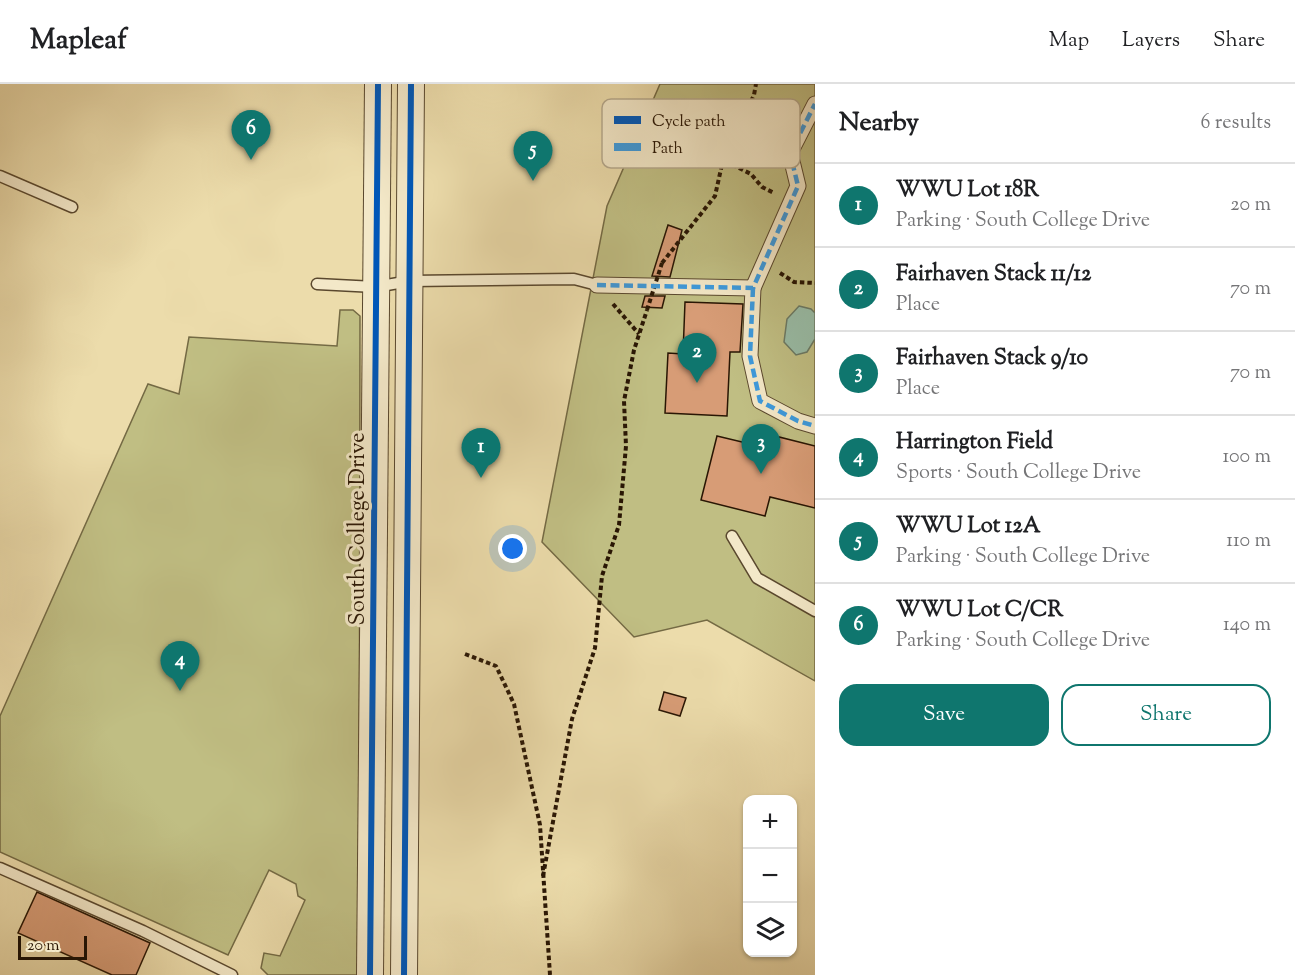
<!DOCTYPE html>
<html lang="en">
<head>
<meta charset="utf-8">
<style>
	:root { --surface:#fff; --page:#f6f6f6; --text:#202124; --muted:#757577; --line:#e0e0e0; --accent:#0f766e }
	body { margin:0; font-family:"Sorts Mill Goudy",serif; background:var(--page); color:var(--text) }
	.controls { position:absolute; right:18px; bottom:18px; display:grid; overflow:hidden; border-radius:12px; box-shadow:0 2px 4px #0004 }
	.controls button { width:54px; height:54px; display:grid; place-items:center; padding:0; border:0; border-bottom:2px solid var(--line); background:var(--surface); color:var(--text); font:30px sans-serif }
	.scale { position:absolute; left:18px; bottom:15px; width:69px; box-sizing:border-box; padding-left:6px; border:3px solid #291604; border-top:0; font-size:16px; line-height:21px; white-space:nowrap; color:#291604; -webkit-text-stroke:4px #f3e8c8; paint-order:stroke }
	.you { position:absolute; left:513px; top:465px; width:21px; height:21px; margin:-15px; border:4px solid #fff; border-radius:50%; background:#1a73e8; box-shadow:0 0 0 9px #1a73e833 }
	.badge { display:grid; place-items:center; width:39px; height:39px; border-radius:50%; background:var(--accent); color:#fff; font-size:20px; font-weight:700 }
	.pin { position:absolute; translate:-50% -50px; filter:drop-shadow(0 2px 3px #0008) }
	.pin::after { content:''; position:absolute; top:32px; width:21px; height:18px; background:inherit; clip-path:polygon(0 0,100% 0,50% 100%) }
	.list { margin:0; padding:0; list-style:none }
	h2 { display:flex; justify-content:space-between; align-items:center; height:78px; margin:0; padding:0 24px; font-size:26px }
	h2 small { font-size:20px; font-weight:400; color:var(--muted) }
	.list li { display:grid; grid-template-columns:39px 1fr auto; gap:18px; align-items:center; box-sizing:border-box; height:84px; padding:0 24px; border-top:2px solid var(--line) }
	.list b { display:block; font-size:22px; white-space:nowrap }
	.list p { margin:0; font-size:20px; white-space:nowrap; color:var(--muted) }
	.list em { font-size:20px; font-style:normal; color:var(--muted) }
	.actions { display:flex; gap:12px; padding:18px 24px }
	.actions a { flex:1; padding:14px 0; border:2px solid var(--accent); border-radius:18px; text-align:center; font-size:21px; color:var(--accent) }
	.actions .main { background:var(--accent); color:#fff }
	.icon { flex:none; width:33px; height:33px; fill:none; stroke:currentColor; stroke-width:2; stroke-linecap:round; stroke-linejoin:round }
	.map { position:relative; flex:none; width:815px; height:891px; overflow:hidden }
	header { display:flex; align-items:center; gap:36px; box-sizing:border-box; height:84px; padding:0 30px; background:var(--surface); border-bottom:2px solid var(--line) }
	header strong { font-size:28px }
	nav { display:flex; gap:33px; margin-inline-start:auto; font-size:21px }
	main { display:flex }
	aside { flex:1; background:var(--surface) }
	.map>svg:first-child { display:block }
	.green { fill:#c0be83; stroke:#746a44; stroke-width:1.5 }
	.water { fill:#99bca6; stroke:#6c7a65; stroke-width:1.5 }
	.building { fill:#d79c76; stroke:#291604; stroke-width:1.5 }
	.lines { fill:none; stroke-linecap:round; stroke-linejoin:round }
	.service-casing { stroke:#5a482e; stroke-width:13 }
	.pedestrian-casing { stroke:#5a482e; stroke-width:17 }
	.tertiary-casing { stroke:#5a482e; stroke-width:28 }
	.path { stroke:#291604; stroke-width:4; stroke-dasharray:4.5 3; stroke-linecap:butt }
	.service { stroke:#f3e8c8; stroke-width:10 }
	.pedestrian { stroke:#f3e8c8; stroke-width:15 }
	.tertiary { stroke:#f3e8c8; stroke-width:26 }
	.path-bridge { stroke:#291604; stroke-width:4; stroke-dasharray:4.5 3; stroke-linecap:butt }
	.quiet { stroke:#3d9add; stroke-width:4.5; stroke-dasharray:9 4.5; stroke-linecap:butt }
	.cycleway-casing { stroke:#f3e8c8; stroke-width:10 }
	.cycleway { stroke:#0057b8; stroke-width:6 }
	.labels { text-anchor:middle; stroke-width:6; stroke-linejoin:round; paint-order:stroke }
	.street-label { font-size:22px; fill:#291604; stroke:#f3e8c8 }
	.key { fill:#f3e8c8; stroke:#b6a98d; stroke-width:1.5 }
	.key-label { font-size:16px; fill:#291604 }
</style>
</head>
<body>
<header>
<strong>Mapleaf</strong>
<nav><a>Map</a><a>Layers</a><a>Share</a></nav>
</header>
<main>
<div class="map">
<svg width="815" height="891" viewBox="0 0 815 891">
	<rect width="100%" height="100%" fill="#ecdcab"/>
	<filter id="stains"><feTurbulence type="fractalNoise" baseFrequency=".00333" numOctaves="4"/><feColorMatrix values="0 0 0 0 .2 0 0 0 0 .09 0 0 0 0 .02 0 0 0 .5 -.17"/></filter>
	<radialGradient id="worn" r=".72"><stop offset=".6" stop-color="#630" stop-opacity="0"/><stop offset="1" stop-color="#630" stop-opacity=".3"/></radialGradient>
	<g class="green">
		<path d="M660 0H815V597L707 536 634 553 542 458 607 122Z"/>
		<path d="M340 226H353L360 232 359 891H268L261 884 264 869 280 872 305 816 298 812 296 800 269 786 228 871 0 768V632L148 300 179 310 189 253 337 262Z"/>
	</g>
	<path class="water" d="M799 222 811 225 815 229V255L807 268 796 271 784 258 787 235Z"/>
	<g class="building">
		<path d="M668 141 682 146 670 193 652 192Z"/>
		<path d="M645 212H665L662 224 642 223Z"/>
		<path d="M685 218 743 220 740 268H730L727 332 665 329 668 269 683 270Z"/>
		<path d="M717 352 775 366 779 353 815 362V424L770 413 765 432 701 416Z"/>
		<path d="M664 608 686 614 680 632 659 626Z"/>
		<path d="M37 808 150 859 136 891H112L18 849Z"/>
	</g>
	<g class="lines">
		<defs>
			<g id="service">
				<path d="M0 92 72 123"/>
				<path d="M317 200 375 203 410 197 574 195 597 201"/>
				<path d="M732 452 757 494 815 527"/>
				<path d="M0 784 143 847 232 891"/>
			</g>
			<g id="pedestrian">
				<path d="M597 201 753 204 798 102 790 69 815 20"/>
				<path d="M753 204 750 272 760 317 798 337 815 342"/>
			</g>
			<g id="tertiary">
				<path d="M370 891 378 0"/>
				<path d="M404 891 411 0"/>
			</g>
		</defs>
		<use href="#service" class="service-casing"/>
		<use href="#pedestrian" class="pedestrian-casing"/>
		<use href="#tertiary" class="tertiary-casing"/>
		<g class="path">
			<path d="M622 71 696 81 723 76 751 90 762 103 774 109"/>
			<path d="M662 179 715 112 723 76 754 11 756 0"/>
			<path d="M780 189 794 198 815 199"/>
			<path d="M613 220 639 250"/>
			<path d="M465 570 496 582 514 620 540 741 550 891"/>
			<path d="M543 792 572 635 595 564 602 492 619 441 626 362 624 317 634 266 647 226"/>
		</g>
		<use href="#service" class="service"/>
		<use href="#pedestrian" class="pedestrian"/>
		<use href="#tertiary" class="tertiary"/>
		<path class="path-bridge" d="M647 226 662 179"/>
		<g class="quiet">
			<path d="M597 201 753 204 798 102 790 69 815 20"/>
			<path d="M753 204 750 272 760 317 798 337 815 342"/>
		</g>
		<defs>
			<g id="cycleway">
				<path d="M370 891 378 0"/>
				<path d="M404 891 411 0"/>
			</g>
		</defs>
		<use href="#cycleway" class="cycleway-casing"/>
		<use href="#cycleway" class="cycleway"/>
	</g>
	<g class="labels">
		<g class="street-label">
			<text transform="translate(356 445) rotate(-90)" y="8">South College Drive</text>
		</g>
	</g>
	<rect x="602" y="15" width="198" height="69" rx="9" class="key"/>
	<rect x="614" y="32" width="27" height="8" fill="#0057b8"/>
	<rect x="614" y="59" width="27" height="8" fill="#3d9add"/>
	<g class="key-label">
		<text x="652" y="42">Cycle path</text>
		<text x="652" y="69">Path</text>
	</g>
	<rect width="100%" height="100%" filter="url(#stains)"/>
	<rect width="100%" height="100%" fill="url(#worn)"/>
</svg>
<div class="controls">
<button>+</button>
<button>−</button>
<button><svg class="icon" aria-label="layers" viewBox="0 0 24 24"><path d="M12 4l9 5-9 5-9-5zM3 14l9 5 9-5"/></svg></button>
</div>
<div class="scale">20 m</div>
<div class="you"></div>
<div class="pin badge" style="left:481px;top:394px">1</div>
<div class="pin badge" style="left:697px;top:299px">2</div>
<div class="pin badge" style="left:761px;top:390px">3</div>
<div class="pin badge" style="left:180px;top:607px">4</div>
<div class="pin badge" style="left:533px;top:97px">5</div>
<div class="pin badge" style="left:251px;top:76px">6</div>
</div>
<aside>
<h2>Nearby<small>6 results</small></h2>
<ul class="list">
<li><span class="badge">1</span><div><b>WWU Lot 18R</b><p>Parking · South College Drive</p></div><em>20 m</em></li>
<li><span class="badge">2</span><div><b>Fairhaven Stack 11/12</b><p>Place</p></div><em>70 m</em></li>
<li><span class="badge">3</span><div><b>Fairhaven Stack 9/10</b><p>Place</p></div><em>70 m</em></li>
<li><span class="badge">4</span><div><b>Harrington Field</b><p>Sports · South College Drive</p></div><em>100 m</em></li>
<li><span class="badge">5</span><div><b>WWU Lot 12A</b><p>Parking · South College Drive</p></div><em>110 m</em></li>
<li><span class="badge">6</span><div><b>WWU Lot C/CR</b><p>Parking · South College Drive</p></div><em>140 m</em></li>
</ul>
<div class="actions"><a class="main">Save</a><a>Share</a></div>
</aside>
</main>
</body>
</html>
